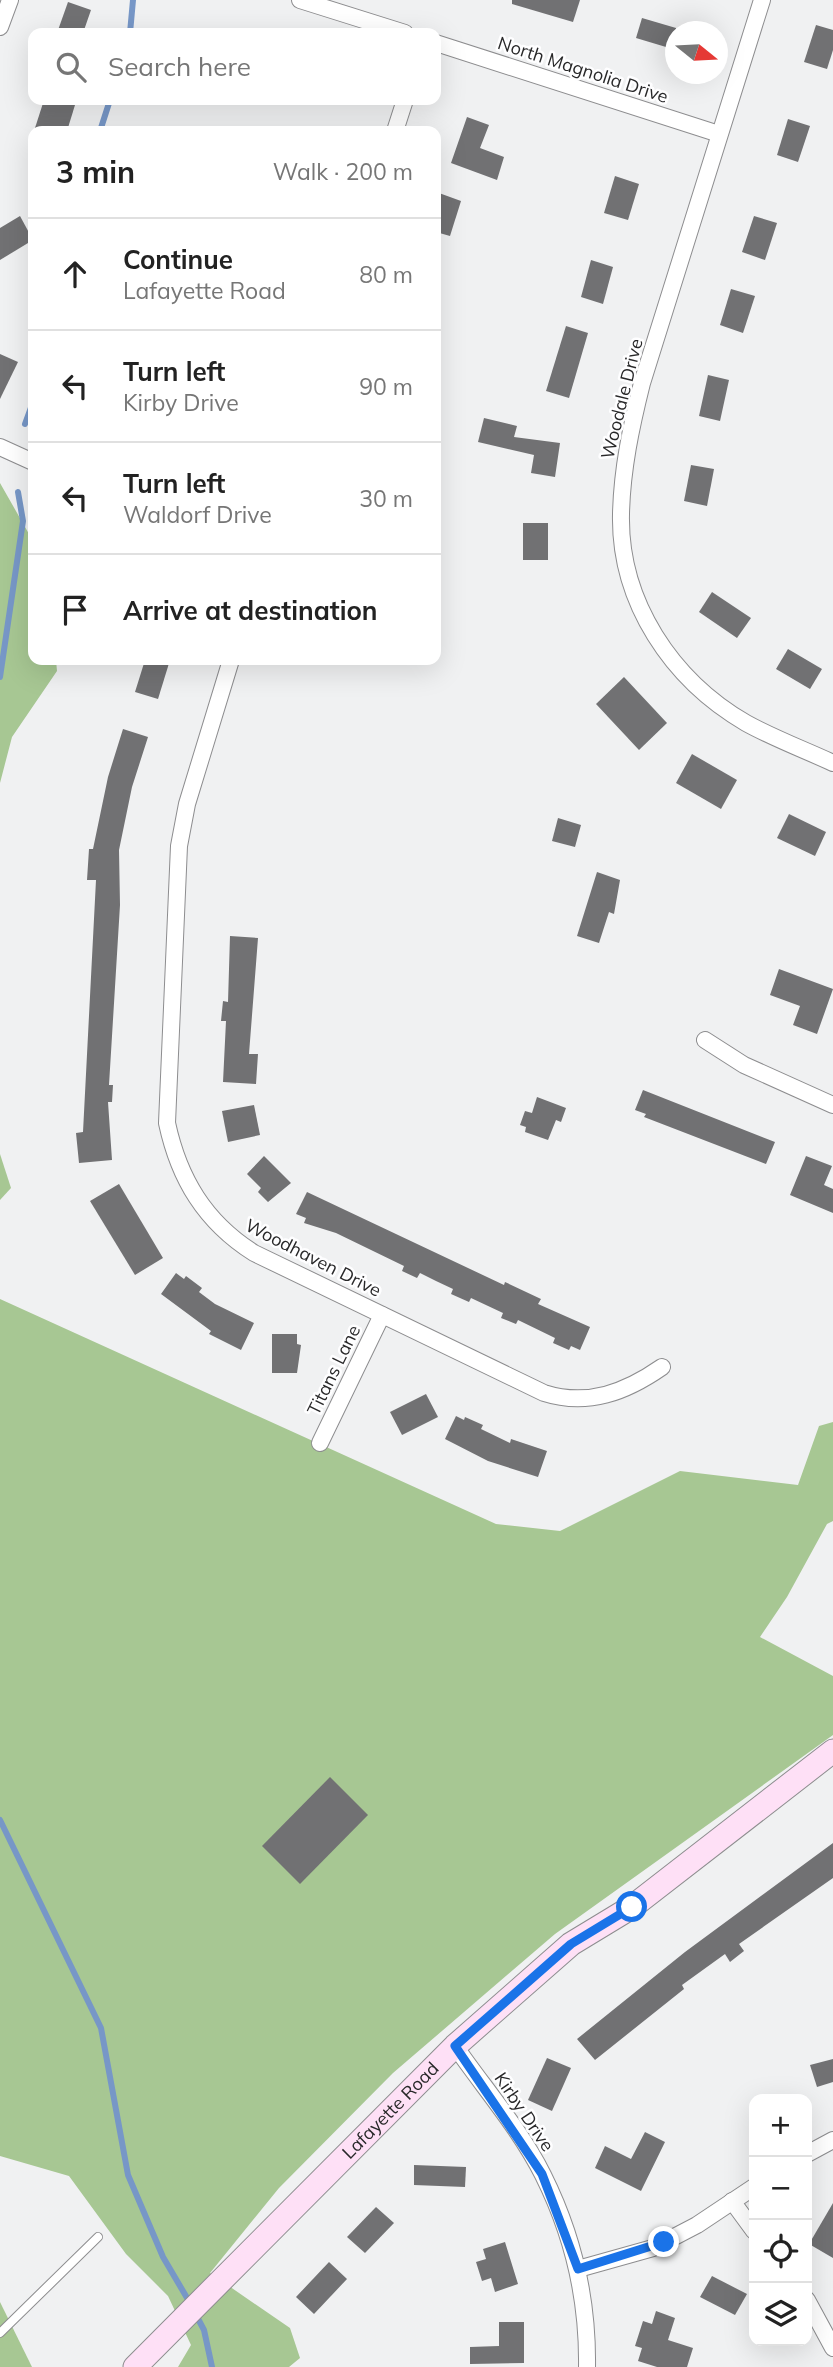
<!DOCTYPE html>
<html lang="en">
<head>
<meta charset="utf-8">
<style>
	:root { --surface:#fff; --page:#f2f2f2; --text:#222; --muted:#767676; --line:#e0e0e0 }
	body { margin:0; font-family:Mulish,sans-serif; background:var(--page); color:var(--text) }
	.controls { position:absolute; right:21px; bottom:21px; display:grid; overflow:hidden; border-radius:14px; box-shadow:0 7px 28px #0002 }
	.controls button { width:63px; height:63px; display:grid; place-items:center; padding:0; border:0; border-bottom:2px solid var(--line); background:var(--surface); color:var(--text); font:35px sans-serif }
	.compass { position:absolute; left:665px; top:21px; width:63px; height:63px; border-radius:50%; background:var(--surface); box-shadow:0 7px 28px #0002; rotate:108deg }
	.stop { position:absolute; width:21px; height:21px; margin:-16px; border:5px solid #1a73e8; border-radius:50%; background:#fff }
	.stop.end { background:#1a73e8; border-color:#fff; box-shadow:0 2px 7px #0008 }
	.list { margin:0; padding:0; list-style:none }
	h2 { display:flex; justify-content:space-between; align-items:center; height:91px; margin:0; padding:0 28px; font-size:30px }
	h2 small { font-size:23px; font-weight:400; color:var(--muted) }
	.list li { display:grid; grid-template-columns:46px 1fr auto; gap:21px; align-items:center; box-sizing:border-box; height:112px; padding:0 28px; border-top:2px solid var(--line) }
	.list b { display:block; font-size:26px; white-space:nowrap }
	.list p { margin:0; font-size:23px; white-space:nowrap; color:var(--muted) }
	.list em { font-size:23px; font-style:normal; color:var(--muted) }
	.icon { flex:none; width:38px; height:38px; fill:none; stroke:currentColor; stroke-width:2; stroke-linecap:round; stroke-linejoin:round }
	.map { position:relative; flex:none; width:833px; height:2367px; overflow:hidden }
	.search { position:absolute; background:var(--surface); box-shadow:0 7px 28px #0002; left:28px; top:28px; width:413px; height:77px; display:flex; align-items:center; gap:18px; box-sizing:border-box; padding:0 24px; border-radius:14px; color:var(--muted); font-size:26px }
	.panel { position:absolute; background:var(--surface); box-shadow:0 7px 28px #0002; left:28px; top:126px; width:413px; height:539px; border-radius:14px }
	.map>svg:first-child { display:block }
	.forest { fill:#a7c793 }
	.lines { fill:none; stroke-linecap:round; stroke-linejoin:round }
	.stream { stroke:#7797c7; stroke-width:6 }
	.building { fill:#717173 }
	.lane-casing { stroke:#8d8d8f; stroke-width:10 }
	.street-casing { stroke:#8d8d8f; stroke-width:18 }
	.secondary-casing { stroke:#8d8d8f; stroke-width:25 }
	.lane { stroke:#fff; stroke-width:8 }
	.street { stroke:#fff; stroke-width:16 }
	.secondary { stroke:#fee0f6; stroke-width:23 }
	.route { stroke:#1a73e8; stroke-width:9 }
	.labels { text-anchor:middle; stroke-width:5; stroke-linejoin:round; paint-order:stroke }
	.street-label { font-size:18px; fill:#282829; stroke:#fefeff }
</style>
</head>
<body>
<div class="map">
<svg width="833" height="2367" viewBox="0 0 833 2367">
	<rect width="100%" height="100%" fill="#f0f1f2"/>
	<g class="forest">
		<path d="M0 483 33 541V660H56L57 671 12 737 0 783Z"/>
		<path d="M0 1154 11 1188 0 1200Z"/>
		<path d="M0 1299 496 1524 560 1531 680 1471 798 1485 819 1426 833 1422V1521L827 1524 787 1597 760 1637 833 1676V1735L555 1934 393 2073 279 2188 210 2273 290 2328 300 2358 289 2367H178L191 2345 168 2296 126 2254 69 2176 0 2156Z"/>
		<path d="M0 2302 32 2367H0Z"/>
	</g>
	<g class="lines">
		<g class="stream">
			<path d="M130 33 133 0"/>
			<path d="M100 131 110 100"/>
			<path d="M25 424 33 402"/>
			<path d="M0 677 23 521 18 492"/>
			<path d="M0 1820 101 2028 128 2175 163 2257 190 2303"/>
			<path d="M195 2313 204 2330 212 2367"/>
		</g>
	</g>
	<g class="building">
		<path d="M512 0H580L573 22 512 4Z"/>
		<path d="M68 2 91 10 83 33H57Z"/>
		<path d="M642 18 676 28V50L636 38Z"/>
		<path d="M816 25 833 30V50L827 69 804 62Z"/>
		<path d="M44 100H59L75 105 67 131 35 128Z"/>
		<path d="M467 117 489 125 480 148 504 157 497 180 451 163Z"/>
		<path d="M788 119 810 126 798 162 777 155Z"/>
		<path d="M615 176 639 184 628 220 604 213Z"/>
		<path d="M439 193 461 201 450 236 436 232Z"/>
		<path d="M20 216 33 240 0 260V228Z"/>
		<path d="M754 216 777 223 765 260 742 252Z"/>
		<path d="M591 260 613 267 603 304 581 297Z"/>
		<path d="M731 289 755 296 743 333 720 325Z"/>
		<path d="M566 326 588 333 569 398 546 391Z"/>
		<path d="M0 354 18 362 0 399Z"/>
		<path d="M708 375 729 380 720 421 699 416Z"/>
		<path d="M484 418 517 426 514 437 560 443 555 477 531 473 534 455 478 442Z"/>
		<path d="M691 465 714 469 707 506 684 501Z"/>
		<rect x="523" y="523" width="25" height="37"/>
		<path d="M712 592 751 618 737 638 699 612Z"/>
		<path d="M788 649 822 669 810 689 776 669Z"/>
		<path d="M145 660H170L158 699 135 692Z"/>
		<path d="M624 677 667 723 639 750 596 704Z"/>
		<path d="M123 729 148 737 132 787 119 850 120 905 109 1085H113L112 1102H108L112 1160 79 1163 76 1133 83 1132 96 880H87L89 849H93L108 777Z"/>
		<path d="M692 754 737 780 721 809 676 783Z"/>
		<path d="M789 814 826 832 815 856 777 838Z"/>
		<path d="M558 818 581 825 575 847 552 841Z"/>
		<path d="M597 872 620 880 614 914 609 912 599 943 577 936Z"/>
		<path d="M230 936 258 938 249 1054H258L256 1084 223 1082 226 1021H221L223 1001 228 1002Z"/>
		<path d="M779 969 833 989 817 1034 793 1025 800 1006 770 995Z"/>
		<path d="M643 1090 775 1142 766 1164 644 1117 646 1114 635 1110Z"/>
		<path d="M537 1097 566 1108 561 1122 556 1120 548 1140 525 1132 526 1127 520 1125 525 1111 532 1113Z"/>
		<path d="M254 1105 260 1135 228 1142 222 1111Z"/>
		<path d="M264 1156 291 1183 268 1202 258 1192 261 1188 247 1174Z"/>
		<path d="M806 1156 832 1166 824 1185 833 1189V1213L790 1195Z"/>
		<path d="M119 1184 163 1258 135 1275 90 1201Z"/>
		<path d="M307 1192 504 1285 505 1282 541 1299 538 1304 590 1327 580 1350 571 1346 569 1350 553 1343 555 1338 518 1320 516 1324 501 1318 503 1313 471 1298 469 1302 451 1294 453 1289 436 1281 420 1273 417 1278 402 1271 404 1266 336 1233 304 1223 306 1218 296 1214Z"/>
		<path d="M176 1273 184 1279 186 1276 202 1288 199 1292 215 1304 254 1323 241 1350 209 1334 211 1331 161 1294Z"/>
		<path d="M272 1334H297V1344L301 1345 297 1373H272Z"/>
		<path d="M426 1394 438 1417 402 1435 390 1412Z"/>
		<path d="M456 1416 464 1420 465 1417 483 1425 481 1429 510 1443 511 1439 547 1451 538 1477 488 1461 445 1439Z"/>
		<path d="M330 1777 368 1815 300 1884 262 1846Z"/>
		<path d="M833 1843V1878L739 1944 744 1951 730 1962 725 1954 682 1985 684 1989 595 2060 577 2039 685 1952Z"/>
		<path d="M547 2058 571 2068 552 2111 528 2100Z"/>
		<path d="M833 2059V2082L817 2087 810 2065Z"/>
		<path d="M645 2132 665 2142 641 2191 595 2168 605 2146 631 2159Z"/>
		<path d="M414 2165 466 2167 465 2187 414 2185Z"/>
		<path d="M833 2203V2258L809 2244Z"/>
		<path d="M376 2207 394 2223 365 2253 347 2237Z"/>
		<path d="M505 2242 518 2284 495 2292 491 2278 482 2281 476 2262 486 2259 483 2249Z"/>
		<path d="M329 2262 347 2279 314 2314 296 2297Z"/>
		<path d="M712 2276 747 2294 735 2315 700 2297Z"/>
		<path d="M656 2311 675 2318 668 2340 693 2348 687 2367H657L638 2361 642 2348 635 2346 643 2321 652 2324Z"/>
		<path d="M499 2322H524V2363L470 2364V2347L499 2346Z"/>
	</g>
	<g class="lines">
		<defs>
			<path id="lane" d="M0 2333 98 2237"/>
			<g id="street">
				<path d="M300 0 405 33"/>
				<path d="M762 0 642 383C631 427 622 469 621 514 619 602 672 680 746 723 773 738 805 750 833 763"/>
				<path d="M0 27 10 0"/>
				<path d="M436 43 719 134"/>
				<path d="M395 131 405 100"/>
				<path d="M0 447 33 462"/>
				<path d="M231 660 187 804 179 846 167 1123C179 1179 205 1222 254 1253L544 1393C588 1407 626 1392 662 1367"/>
				<path d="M705 1040 744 1065 833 1105"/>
				<path d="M320 1443 382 1315"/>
				<path d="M455 2046C484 2088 520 2129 543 2175 573 2235 588 2300 587 2367"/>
				<path d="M807 2154 833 2140"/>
				<path d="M732 2201 754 2231"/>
				<path d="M578 2269 653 2248 697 2225 754 2187"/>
				<path d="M807 2300 833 2348"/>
			</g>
			<g id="secondary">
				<path id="s1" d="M135 2367 455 2046 571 1944 632 1907 833 1751"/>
			</g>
		</defs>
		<use href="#lane" class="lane-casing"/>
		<use href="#street" class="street-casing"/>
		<use href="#secondary" class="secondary-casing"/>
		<use href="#lane" class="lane"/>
		<use href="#street" class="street"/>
		<use href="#secondary" class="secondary"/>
	</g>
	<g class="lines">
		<path class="route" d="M632 1907 571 1944 455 2046 542 2174 578 2269 664 2242"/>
	</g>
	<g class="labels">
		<g class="street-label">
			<text transform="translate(583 70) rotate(18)" y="6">North Magnolia Drive</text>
			<text transform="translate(622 399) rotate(-76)" y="6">Woodale Drive</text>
			<text transform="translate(313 1258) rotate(27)" y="6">Woodhaven Drive</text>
			<text transform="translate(334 1370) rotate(-64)" y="6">Titans Lane</text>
			<text dy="6" stroke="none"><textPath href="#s1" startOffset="362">Lafayette Road</textPath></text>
			<text transform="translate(524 2112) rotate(56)" y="6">Kirby Drive</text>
		</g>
	</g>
</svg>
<div class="controls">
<button>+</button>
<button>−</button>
<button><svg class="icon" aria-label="locate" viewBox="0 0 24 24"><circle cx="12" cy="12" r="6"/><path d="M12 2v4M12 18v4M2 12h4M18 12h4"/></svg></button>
<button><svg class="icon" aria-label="layers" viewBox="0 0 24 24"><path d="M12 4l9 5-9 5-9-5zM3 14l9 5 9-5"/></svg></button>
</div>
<svg class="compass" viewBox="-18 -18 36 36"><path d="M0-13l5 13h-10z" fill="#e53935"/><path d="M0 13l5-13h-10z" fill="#767676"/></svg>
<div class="stop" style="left:632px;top:1907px"></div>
<div class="stop end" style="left:664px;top:2242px"></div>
<div class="search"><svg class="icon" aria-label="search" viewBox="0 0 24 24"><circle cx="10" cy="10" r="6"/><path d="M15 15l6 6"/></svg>Search here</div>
<section class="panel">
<h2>3 min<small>Walk · 200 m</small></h2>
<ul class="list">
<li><svg class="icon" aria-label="ahead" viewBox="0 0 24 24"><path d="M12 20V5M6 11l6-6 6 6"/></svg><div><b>Continue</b><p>Lafayette Road</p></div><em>80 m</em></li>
<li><svg class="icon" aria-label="left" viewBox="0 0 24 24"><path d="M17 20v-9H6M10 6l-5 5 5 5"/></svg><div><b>Turn left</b><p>Kirby Drive</p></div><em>90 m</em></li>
<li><svg class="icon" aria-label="left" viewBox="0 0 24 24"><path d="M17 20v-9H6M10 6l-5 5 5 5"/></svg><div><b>Turn left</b><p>Waldorf Drive</p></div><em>30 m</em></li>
<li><svg class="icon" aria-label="arrive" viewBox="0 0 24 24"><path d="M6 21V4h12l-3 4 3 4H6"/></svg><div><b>Arrive at destination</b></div></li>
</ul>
</section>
</div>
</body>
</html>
